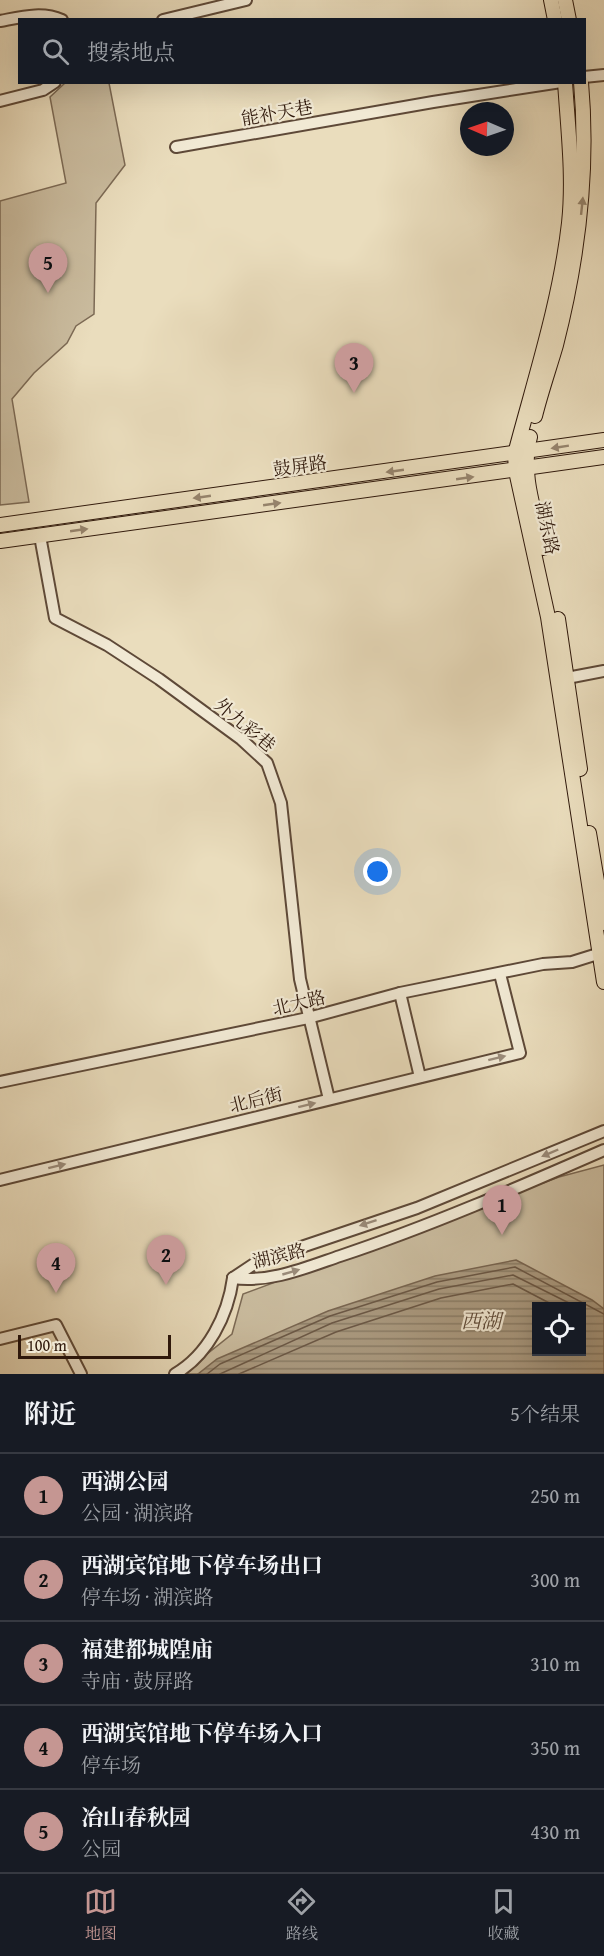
<!DOCTYPE html>
<html lang="zh">
<head>
<meta charset="utf-8">
<style>
	:root { --surface:#171b24; --page:#20242c; --text:#f1f3f6; --muted:#9ea1a6; --line:#363941; --accent:#c59692 }
	body { margin:0; font-family:"Gentium Book Plus","Noto Serif SC",serif; background:var(--page); color:var(--text) }
	.controls { position:absolute; right:18px; bottom:18px; display:grid; overflow:hidden; border-radius:0px; box-shadow:0 6px 24px #0002 }
	.controls button { width:54px; height:54px; display:grid; place-items:center; padding:0; border:0; border-bottom:2px solid var(--line); background:var(--surface); color:var(--text); font:30px sans-serif }
	.compass { position:absolute; left:460px; top:102px; width:54px; height:54px; border-radius:50%; background:var(--surface); box-shadow:0 6px 24px #0002; rotate:272deg }
	.scale { position:absolute; left:18px; bottom:15px; width:153px; box-sizing:border-box; padding-left:6px; border:3px solid #2f180b; border-top:0; font-size:16px; line-height:21px; white-space:nowrap; color:#2f180b; -webkit-text-stroke:4px #f1e9d4; paint-order:stroke }
	.you { position:absolute; left:378px; top:872px; width:21px; height:21px; margin:-15px; border:4px solid #fff; border-radius:50%; background:#1a73e8; box-shadow:0 0 0 9px #1a73e833 }
	.badge { display:grid; place-items:center; width:39px; height:39px; border-radius:50%; background:var(--accent); color:#111; font-size:20px; font-weight:700 }
	.pin { position:absolute; translate:-50% -50px; filter:drop-shadow(0 2px 3px #0008) }
	.pin::after { content:''; position:absolute; top:32px; width:21px; height:18px; background:inherit; clip-path:polygon(0 0,100% 0,50% 100%) }
	.list { margin:0; padding:0; list-style:none }
	h2 { display:flex; justify-content:space-between; align-items:center; height:78px; margin:0; padding:0 24px; font-size:26px }
	h2 small { font-size:20px; font-weight:400; color:var(--muted) }
	.list li { display:grid; grid-template-columns:39px 1fr auto; gap:18px; align-items:center; box-sizing:border-box; height:84px; padding:0 24px; border-top:2px solid var(--line) }
	.list b { display:block; font-size:22px; white-space:nowrap }
	.list p { margin:0; font-size:20px; white-space:nowrap; color:var(--muted) }
	.list em { font-size:20px; font-style:normal; color:var(--muted) }
	.icon { flex:none; width:33px; height:33px; fill:none; stroke:currentColor; stroke-width:2; stroke-linecap:round; stroke-linejoin:round }
	.map { position:relative; flex:none; width:604px; height:1374px; overflow:hidden }
	.search { position:absolute; background:var(--surface); box-shadow:0 6px 24px #0002; left:18px; right:18px; top:18px; height:66px; display:flex; align-items:center; gap:15px; box-sizing:border-box; padding:0 21px; border-radius:0px; color:var(--muted); font-size:22px }
	.sheet { height:498px; background:var(--surface) }
	nav { display:flex; justify-content:space-around; align-items:center; box-sizing:border-box; height:84px; border-top:2px solid var(--line); background:var(--surface); font-size:16px; color:var(--muted) }
	nav a { display:grid; justify-items:center; gap:3px }
	nav .on { color:var(--accent) }
	.map>svg:first-child { display:block }
	.green { fill:#cabc9f; stroke:#7c6a55; stroke-width:1.5; fill-rule:evenodd }
	.water { fill:url(#water-rules); stroke:#796651; stroke-width:1.5; fill-rule:evenodd }
	.lines { fill:none; stroke-linecap:round; stroke-linejoin:round }
	.shore { stroke:#6c5946; stroke-width:1.5 }
	.minor-casing { stroke:#5e4938; stroke-width:14 }
	.major-casing { stroke:#2f180b; stroke-width:16 }
	.minor { stroke:#f1e9d4; stroke-width:10 }
	.major { stroke:#eaddbd; stroke-width:14 }
	.oneway { fill:#96846d }
	.oneway2 { fill:#9a8b7a }
	.labels { text-anchor:middle; stroke-width:4.5; stroke-linejoin:round; paint-order:stroke }
	.street-label { font-size:18px; fill:#2f180b; stroke:#f1e9d4 }
	.water-label { font-size:20px; font-style:italic; fill:#604c3a; stroke:#f1e9d4 }
</style>
</head>
<body>
<div class="map">
<svg width="604" height="1374" viewBox="0 0 604 1374">
	<defs>
		<pattern id="water-rules" width="6" height="5" patternUnits="userSpaceOnUse" patternTransform="scale(1.5)"><rect width="6" height="5" fill="#aa9a80"/><path d="M0 2.5h6" fill="none" stroke="#8b7d67"/></pattern>
	</defs>
	<rect width="100%" height="100%" fill="#eaddbd"/>
	<filter id="stains"><feTurbulence type="fractalNoise" baseFrequency=".00333" numOctaves="4"/><feColorMatrix values="0 0 0 0 .2 0 0 0 0 .09 0 0 0 0 .02 0 0 0 .5 -.17"/></filter>
	<radialGradient id="worn" r=".72"><stop offset=".6" stop-color="#630" stop-opacity="0"/><stop offset="1" stop-color="#630" stop-opacity=".3"/></radialGradient>
	<g class="green">
		<path d="M65 83H109L125 165 96 203 94 314 76 326 67 343 34 373 12 399 29 502 0 505V201L66 183 50 97Z"/>
		<path d="M604 1165V1374H182L232 1334 243 1294 559 1177ZM536 1306H582V1352H536Z"/>
	</g>
	<path class="water" d="M516 1260 592 1300 604 1309V1374H198L217 1359 328 1311 435 1276ZM536 1306H582V1352H536Z"/>
	<g class="lines">
		<g class="shore">
			<path d="M207 1374 220 1364 330 1316 437 1282 515 1267 604 1314"/>
			<path d="M220 1374 332 1323 439 1289 513 1275 575 1306"/>
			<path d="M239 1374 336 1332 441 1298 513 1284 555 1306"/>
		</g>
		<defs>
			<g id="minor">
				<path d="M163 20 246 0"/>
				<path d="M0 21C21 17 42 11 62 20"/>
				<path d="M584 77 604 75"/>
				<path d="M0 101 43 90 55 82"/>
				<path d="M176 147 433 102 561 82"/>
				<path d="M40 536 55 618 107 645 159 679 241 739 267 763 281 803 300 979 329 1099"/>
				<path d="M567 678 604 671"/>
				<path d="M400 993 420 1077"/>
				<path d="M0 1082 308 1018 400 993 543 964 572 962 604 952"/>
				<path d="M0 1180 520 1053 500 974"/>
				<path d="M233 1278 257 1262 417 1208 604 1131"/>
				<path d="M233 1278C270 1283 305 1268 340 1256 430 1226 517 1188 604 1150"/>
				<path d="M0 1339 56 1325 81 1374"/>
				<path d="M175 1374C208 1355 228 1315 233 1278"/>
			</g>
			<g id="major">
				<path d="M551 0 555 20"/>
				<path d="M565 0 569 20"/>
				<path d="M565 82C568 129 574 177 569 223 560 302 535 378 515 454L516 471 548 617 604 982"/>
				<path d="M535 416C541 392 549 369 556 345 578 259 589 171 581 82"/>
				<path d="M530 437C520 473 535 512 543 548"/>
				<path d="M0 525 604 440"/>
				<path d="M0 541 604 457"/>
				<path d="M558 619 580 769"/>
				<path d="M589 833 604 923"/>
			</g>
		</defs>
		<use href="#minor" class="minor-casing"/>
		<use href="#major" class="major-casing"/>
		<use href="#minor" class="minor"/>
		<use href="#major" class="major"/>
	</g>
	<defs><path id="oneway-solid" d="M-6-.8H1V-3.2L6.5 0L1 3.2V.8H-6Z" transform="scale(1.5)"/></defs>
	<g class="oneway">
		<use href="#oneway-solid" transform="translate(582 206) rotate(-84)"/>
		<use href="#oneway-solid" transform="translate(560 447) rotate(171)"/>
		<use href="#oneway-solid" transform="translate(395 471) rotate(172)"/>
		<use href="#oneway-solid" transform="translate(465 478) rotate(-8)"/>
		<use href="#oneway-solid" transform="translate(202 497) rotate(172)"/>
		<use href="#oneway-solid" transform="translate(272 504) rotate(-8)"/>
		<use href="#oneway-solid" transform="translate(79 530) rotate(-8)"/>
	</g>
	<g class="oneway2">
		<use href="#oneway-solid" transform="translate(497 1058) rotate(-14)"/>
		<use href="#oneway-solid" transform="translate(307 1105) rotate(-14)"/>
		<use href="#oneway-solid" transform="translate(550 1153) rotate(157)"/>
		<use href="#oneway-solid" transform="translate(57 1166) rotate(-14)"/>
		<use href="#oneway-solid" transform="translate(368 1223) rotate(162)"/>
		<use href="#oneway-solid" transform="translate(291 1272) rotate(-16)"/>
	</g>
	<g class="labels">
		<g class="street-label">
			<text transform="translate(277 113) rotate(-10)" y="6">能补天巷</text>
			<text transform="translate(300 466) rotate(-8)" y="6">鼓屏路</text>
			<text transform="translate(547 528) rotate(78)" y="6">湖东路</text>
			<text transform="translate(245 725) rotate(40)" y="6">外九彩巷</text>
			<text transform="translate(299 1003) rotate(-13)" y="6">北大路</text>
			<text transform="translate(256 1100) rotate(-14)" y="6">北后街</text>
			<text transform="translate(279 1256) rotate(-14)" y="6">湖滨路</text>
		</g>
		<g class="water-label">
			<text x="481" y="1328">西湖</text>
		</g>
	</g>
	<rect width="100%" height="100%" filter="url(#stains)"/>
	<rect width="100%" height="100%" fill="url(#worn)"/>
</svg>
<div class="controls">
<button><svg class="icon" aria-label="locate" viewBox="0 0 24 24"><circle cx="12" cy="12" r="6"/><path d="M12 2v4M12 18v4M2 12h4M18 12h4"/></svg></button>
</div>
<svg class="compass" viewBox="-18 -18 36 36"><path d="M0-13l5 13h-10z" fill="#e53935"/><path d="M0 13l5-13h-10z" fill="#9ea1a6"/></svg>
<div class="scale">100 m</div>
<div class="you"></div>
<div class="pin badge" style="left:502px;top:1235px">1</div>
<div class="pin badge" style="left:166px;top:1285px">2</div>
<div class="pin badge" style="left:354px;top:393px">3</div>
<div class="pin badge" style="left:56px;top:1293px">4</div>
<div class="pin badge" style="left:48px;top:293px">5</div>
<div class="search"><svg class="icon" aria-label="search" viewBox="0 0 24 24"><circle cx="10" cy="10" r="6"/><path d="M15 15l6 6"/></svg>搜索地点</div>
</div>
<section class="sheet">
<h2>附近<small>5个结果</small></h2>
<ul class="list">
<li><span class="badge">1</span><div><b>西湖公园</b><p>公园 · 湖滨路</p></div><em>250 m</em></li>
<li><span class="badge">2</span><div><b>西湖宾馆地下停车场出口</b><p>停车场 · 湖滨路</p></div><em>300 m</em></li>
<li><span class="badge">3</span><div><b>福建都城隍庙</b><p>寺庙 · 鼓屏路</p></div><em>310 m</em></li>
<li><span class="badge">4</span><div><b>西湖宾馆地下停车场入口</b><p>停车场</p></div><em>350 m</em></li>
<li><span class="badge">5</span><div><b>冶山春秋园</b><p>公园</p></div><em>430 m</em></li>
</ul>
</section>
<nav>
<a class="on"><svg class="icon" aria-label="map" viewBox="0 0 24 24"><path d="M3 6l6-2 6 2 6-2v14l-6 2-6-2-6 2zM9 4v14M15 6v14"/></svg>地图</a>
<a><svg class="icon" aria-label="directions" viewBox="0 0 24 24"><path d="M12 3l9 9-9 9-9-9zM9 14v-3h6M13 9l2 2-2 2"/></svg>路线</a>
<a><svg class="icon" aria-label="saved" viewBox="0 0 24 24"><path d="M7 4h10v16l-5-4-5 4z"/></svg>收藏</a>
</nav>
</body>
</html>
